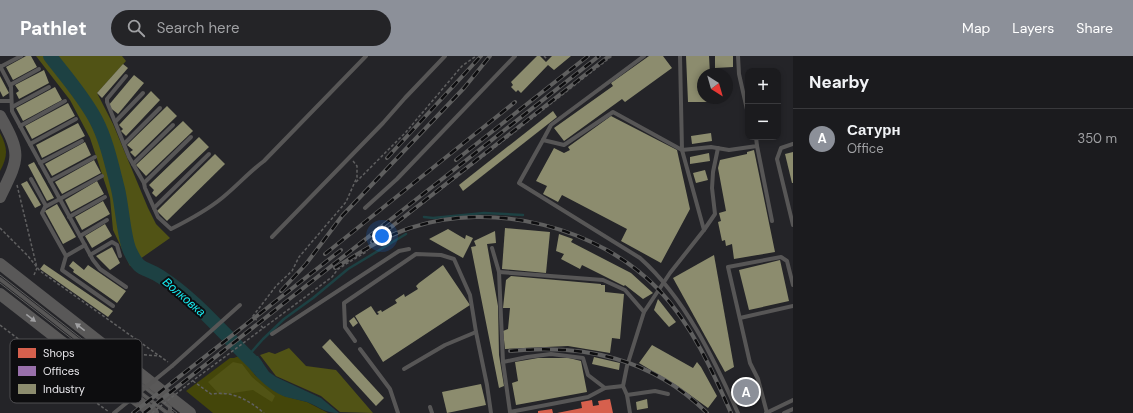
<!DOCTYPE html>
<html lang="en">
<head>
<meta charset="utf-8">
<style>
	:root { --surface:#1b1b1e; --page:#242427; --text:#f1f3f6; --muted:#a0a1a4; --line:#39393c; --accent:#8c9099 }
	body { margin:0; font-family:"DM Sans",sans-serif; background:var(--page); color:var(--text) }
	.controls { position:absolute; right:12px; top:12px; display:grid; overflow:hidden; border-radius:8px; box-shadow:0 2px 6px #0003 }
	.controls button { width:36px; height:36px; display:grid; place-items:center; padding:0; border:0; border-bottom:1px solid var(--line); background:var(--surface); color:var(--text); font:20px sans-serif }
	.compass { position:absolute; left:697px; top:12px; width:36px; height:36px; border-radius:50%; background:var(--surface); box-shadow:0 2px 6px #0003; rotate:143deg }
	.you { position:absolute; left:382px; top:180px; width:14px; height:14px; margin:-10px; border:3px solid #fff; border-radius:50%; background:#1a73e8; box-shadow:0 0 0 6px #1a73e833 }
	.badge { display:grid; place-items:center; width:26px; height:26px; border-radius:50%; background:var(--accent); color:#fff; font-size:13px; font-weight:700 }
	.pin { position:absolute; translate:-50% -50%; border:2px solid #fff; box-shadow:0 1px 4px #0006 }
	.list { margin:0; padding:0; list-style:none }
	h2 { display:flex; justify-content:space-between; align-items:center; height:52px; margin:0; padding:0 16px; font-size:17px }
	h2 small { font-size:13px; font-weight:400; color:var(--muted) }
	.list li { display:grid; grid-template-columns:26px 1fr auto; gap:12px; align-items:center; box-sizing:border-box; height:60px; padding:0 16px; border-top:1px solid var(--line) }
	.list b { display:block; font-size:15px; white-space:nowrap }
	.list p { margin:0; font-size:13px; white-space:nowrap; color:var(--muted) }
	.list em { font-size:13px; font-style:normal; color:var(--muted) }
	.icon { flex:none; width:22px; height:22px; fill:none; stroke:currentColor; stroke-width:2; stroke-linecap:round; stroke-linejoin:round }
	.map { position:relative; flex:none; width:793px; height:357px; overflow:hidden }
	header { display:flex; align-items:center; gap:24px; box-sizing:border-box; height:56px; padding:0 20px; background:var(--accent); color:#fff }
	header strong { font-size:19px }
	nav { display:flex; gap:22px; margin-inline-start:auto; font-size:14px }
	.search { width:280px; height:36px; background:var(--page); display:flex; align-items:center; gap:10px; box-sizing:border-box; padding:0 14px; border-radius:22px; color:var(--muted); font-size:15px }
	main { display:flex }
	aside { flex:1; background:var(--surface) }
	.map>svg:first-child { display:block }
	.green { fill:#44460a }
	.forest { fill:#515315 }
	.water { fill:#1d4143 }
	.shops { fill:#d6604d }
	.offices { fill:#9970ab }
	.industry { fill:#8c8c6e }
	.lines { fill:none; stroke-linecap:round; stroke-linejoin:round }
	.stream { stroke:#1d4143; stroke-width:2.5 }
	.river { stroke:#1d4143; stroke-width:14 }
	.path { stroke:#606061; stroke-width:1.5; stroke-dasharray:3 2; stroke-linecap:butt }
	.lane { stroke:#575656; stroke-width:4 }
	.secondary { stroke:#595858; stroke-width:12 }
	.tram { stroke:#5f5f5f; stroke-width:1 }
	.rail-casing { stroke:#5f5f5f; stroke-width:4 }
	.rail { stroke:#0d0d0f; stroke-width:2.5; stroke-dasharray:8; stroke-linecap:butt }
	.path-bridge { stroke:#606061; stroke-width:1.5; stroke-dasharray:3 2; stroke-linecap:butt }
	.lane-bridge { stroke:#575656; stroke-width:4 }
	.oneway { fill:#a0a0a2 }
	.labels { text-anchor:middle; stroke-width:4; stroke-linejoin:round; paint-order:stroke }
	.water-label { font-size:12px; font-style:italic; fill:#15eaf0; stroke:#0d0d0f }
	.key { fill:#0d0d0f; stroke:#4f4e51; stroke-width:1 }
	.key-label { font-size:11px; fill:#e8e7eb }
</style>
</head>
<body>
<header>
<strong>Pathlet</strong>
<div class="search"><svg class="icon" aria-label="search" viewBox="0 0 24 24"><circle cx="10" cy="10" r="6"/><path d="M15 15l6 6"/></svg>Search here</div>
<nav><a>Map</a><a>Layers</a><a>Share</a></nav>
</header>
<main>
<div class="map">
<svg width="793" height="357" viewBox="0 0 793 357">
	<rect width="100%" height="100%" fill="#242428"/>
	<g class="green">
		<path d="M0 77C8 92 8 100 0 115Z"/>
		<path d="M241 299 255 319 273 334 284 340 307 346 328 357H213L186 335 230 302H234Z"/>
	</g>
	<g class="forest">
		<path d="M36 0H122L126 5 97 37 113 68 148 152 156 168 170 182 130 210 113 174 110 142 90 82 70 44Z"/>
		<path d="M289 292 306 310 336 314 373 357 340 356 321 340 276 320 260 299 269 296 275 298Z"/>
		<path d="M233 306 242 308 252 321 275 340 272 346 253 334 220 339 208 326Z"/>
	</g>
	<path class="water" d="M246 295 253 300H258L269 316 276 321 321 342 339 357C324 357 320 351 307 346 300 344 293 343 286 341 267 334 250 316 241 299Z"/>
	<g class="shops">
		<path d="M610 343 613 357H557L582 352 581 346 592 344 593 350 599 349 598 345Z"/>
		<path d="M552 353 553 357H538V355Z"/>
	</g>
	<path class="offices" d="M749 325 753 346 744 347 740 327Z"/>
	<g class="industry">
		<path d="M26 0H31L37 11 13 24 6 11Z"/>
		<path d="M537 0H540L546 6 552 0H571L554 14 548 9 521 37 518 34 516 36 511 31 513 29 511 26Z"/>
		<path d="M649 0H663L672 12 625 46 622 43 564 85 554 72 613 30 611 27Z"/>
		<path d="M686 0H709L710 18H703V42H710V46H688Z"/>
		<path d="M715 0H733V11L715 12Z"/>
		<path d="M123 8 128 12 102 42 97 37Z"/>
		<path d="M44 14 49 27 19 43 16 37 19 35 15 29Z"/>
		<path d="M134 19 144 27 118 58 108 50Z"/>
		<path d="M0 20 9 37 3 41 0 35Z"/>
		<path d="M55 31 62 44 23 65 16 52Z"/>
		<path d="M151 35 160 44 126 80 121 75 123 73 119 69Z"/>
		<path d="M68 47 75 60 32 83 25 70Z"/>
		<path d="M167 50 177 60 135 101 130 96 133 94 127 89Z"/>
		<path d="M553 55 557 61 463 135 459 129Z"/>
		<path d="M611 60 677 94 690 153 661 207 621 185 627 173 562 139 558 146 543 138 547 130 536 125 554 92 564 97 570 94 568 91Z"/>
		<path d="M183 65 193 75 146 120 136 109Z"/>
		<path d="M78 67 85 80 42 102 36 89Z"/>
		<path d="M711 77 712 85 692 88 691 80Z"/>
		<path d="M199 81 209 91 156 141 152 137 154 134 149 129Z"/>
		<path d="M85 86 91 99 52 120 45 108Z"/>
		<path d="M754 94 775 196 734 203 732 188 726 190 725 184 722 185 718 166 721 165 719 157 726 155 718 112 720 104 747 98V96Z"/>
		<path d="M793 96V127H792L785 98Z"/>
		<path d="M709 97 710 105 690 108V101Z"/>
		<path d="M215 98 225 108 167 165 157 155Z"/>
		<path d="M94 104 101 117 62 138 55 126Z"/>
		<path d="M34 106 54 142 47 145 28 109Z"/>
		<path d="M705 114 708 124 696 127 693 117Z"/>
		<path d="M27 125 41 149 35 152 21 128Z"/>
		<path d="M97 125 104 138 71 156 65 144Z"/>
		<path d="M103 145 110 158 82 174 75 161Z"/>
		<path d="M57 148 76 181 63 188 45 155Z"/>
		<path d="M105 168 112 180 92 192 85 180Z"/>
		<path d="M505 172 550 176 546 217 502 213Z"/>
		<path d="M448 173 465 183 466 179 473 182 463 202 429 183Z"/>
		<path d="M495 175 496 187 487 188 498 250 499 299 504 330 499 332 471 191 476 190 474 185Z"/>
		<path d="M559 178 573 183 571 186 631 217 653 237 643 243 625 229 624 230 582 209 580 213 561 203 564 198 556 195Z"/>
		<path d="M112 191 120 207 110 214 96 200Z"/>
		<path d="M714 199 734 311 725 316 673 222Z"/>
		<path d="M780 204 789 245 749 254 739 214Z"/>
		<path d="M73 205 84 214 88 209 126 235 117 247 73 216 74 214 69 210Z"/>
		<path d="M44 208 113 255 108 261 40 213Z"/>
		<path d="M443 209 470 249 383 306 355 260 371 250 377 259 379 258 377 256 381 254 382 256 397 247 395 244 404 238 405 241 418 233 416 230 419 227Z"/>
		<path d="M511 220 601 228V229H605V236L624 238 620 283 612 282 610 297 568 290 505 293 503 275 508 273 510 252H503L506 224Z"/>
		<path d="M658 243 676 266 669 271 654 254Z"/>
		<path d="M354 261 358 267 353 271 349 265Z"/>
		<path d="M330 283 384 342 376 350 322 291Z"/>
		<path d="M652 289 693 312 697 306 701 311 717 340 708 352 679 331 639 307Z"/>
		<path d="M594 301 620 307 619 314 592 308Z"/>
		<path d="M538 302H569L581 305 587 336 516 349 512 327 518 325 515 306Z"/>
		<path d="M481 328 486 349 447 357 442 336Z"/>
		<path d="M647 343 648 352 637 354 636 346Z"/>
	</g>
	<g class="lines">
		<g class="stream">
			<path d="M424 161 433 162 484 157 523 159"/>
			<path d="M248 300 263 283 284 263 313 242 348 213 406 178"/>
		</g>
		<path class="river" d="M50 0C66 21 84 41 96 64 107 85 112 110 118 133 122 149 124 183 130 195 140 217 145 210 161 221 198 245 225 280 256 309"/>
		<g class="path">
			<path d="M544 0 547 3"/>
			<path d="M356 126 406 76 462 10 476 0"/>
			<path d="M17 129 37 212 34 219"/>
			<path d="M0 172 28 200 40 215 168 306"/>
			<path d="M0 269 76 327 94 345 109 356"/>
			<path d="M263 272 253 260 276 230 292 215 299 201 346 146 357 121V110L353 105"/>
			<path d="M134 298 160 300"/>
			<path d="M193 325 211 338C233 335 247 343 264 357"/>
			<path d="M191 326 332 221 338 213 366 196 371 188 612 0"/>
		</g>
		<g class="lane">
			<path d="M738 0 739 18 748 58"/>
			<path d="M0 10 11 31 12 55 93 204 100 213 126 231"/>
			<path d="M0 11 21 0"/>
			<path d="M126 20 107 43V46L129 101 144 127 145 132 158 161 171 173C189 164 206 155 222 142 237 130 249 116 264 105L366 0"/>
			<path d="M10 29 39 13"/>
			<path d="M0 45H11"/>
			<path d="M12 51 49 31"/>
			<path d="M116 65 143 37"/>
			<path d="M20 70 65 45"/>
			<path d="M543 84 551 69 644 0"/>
			<path d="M30 88 76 63"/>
			<path d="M124 88 160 52"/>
			<path d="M793 88 781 92 777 103 793 169"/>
			<path d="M757 90 772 165"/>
			<path d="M40 107 82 85"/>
			<path d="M133 108 173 69"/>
			<path d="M31 123 46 150"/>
			<path d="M50 125 95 101"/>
			<path d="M144 127 191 81"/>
			<path d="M154 152 209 98"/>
			<path d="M365 152 397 123 515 0"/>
			<path d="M69 161 105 141"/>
			<path d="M704 174 715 158 712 132 713 116 718 92"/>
			<path d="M80 180 107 164"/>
			<path d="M272 181 383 67 405 42 445 0"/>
			<path d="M85 189 66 200 62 214 113 250"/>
			<path d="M492 192 499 216 503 306"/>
			<path d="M90 199 112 186 117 189 120 200"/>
			<path d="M66 200 42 157 45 151 102 120"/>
			<path d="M499 216 603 224 625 234 644 256 627 310 623 330"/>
			<path d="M0 223 126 321 129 328 166 356 172 357"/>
			<path d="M644 256 670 217 704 174 682 94 680 0"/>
			<path d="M740 262 793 250"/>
			<path d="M272 278 399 195 409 193"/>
			<path d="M355 285 345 271 344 247 416 198 441 199 454 203 470 239 476 276 487 329 491 357"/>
			<path d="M360 293 390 333 398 357"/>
			<path d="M172 310 240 249"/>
			<path d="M404 313 445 289 476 276"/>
			<path d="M126 321 134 323 170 351V355"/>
			<path d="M605 332 588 341 510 356 503 306 527 301 551 298 583 302 588 319 605 332 623 330 627 339 630 357"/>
			<path d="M627 339 655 335 668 338"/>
			<path d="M430 351 432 357"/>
			<path d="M738 357C714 303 685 242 640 202L519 127 543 84 564 89 613 56 682 94 711 91 729 94 757 90 756 81"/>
			<path d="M766 357 793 344"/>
			<path d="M767 357 758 323 750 307 728 211 781 201 787 205 793 229"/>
			<path d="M784 357 793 353"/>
		</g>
		<g class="secondary">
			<path d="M0 60C22 99 19 102 0 141"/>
			<path d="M0 208 190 357"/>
			<path d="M0 238 153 357"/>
		</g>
		<g class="tram">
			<path d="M0 219 177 357"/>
			<path d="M0 227 167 357"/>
		</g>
		<defs>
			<g id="rail">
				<path d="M387 102 481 0"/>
				<path d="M456 104 588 0"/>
				<path d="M372 186 609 0"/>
				<path d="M325 198 515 46"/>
				<path d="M335 212C359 197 383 181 410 172 493 144 599 171 659 234 692 269 712 314 731 357"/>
				<path d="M281 235 306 208 342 160 464 32 490 0"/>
				<path d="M510 295C584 288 652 302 707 357"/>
				<path d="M133 357 341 194"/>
				<path d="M144 357 599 0"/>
			</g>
		</defs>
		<use href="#rail" class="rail-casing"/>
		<use href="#rail" class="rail"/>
		<path class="path-bridge" d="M152 357 191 326"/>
		<path class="lane-bridge" d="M114 357 172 310"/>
	</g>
	<defs><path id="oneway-solid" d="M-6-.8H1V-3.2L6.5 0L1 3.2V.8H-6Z"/></defs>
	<g class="oneway">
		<use href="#oneway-solid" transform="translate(31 262) rotate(38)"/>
		<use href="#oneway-solid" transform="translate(80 271) rotate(-142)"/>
	</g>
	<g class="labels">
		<g class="water-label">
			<text transform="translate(184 241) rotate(41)" y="4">Волковка</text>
		</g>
	</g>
	<rect x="10" y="283" width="132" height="64" rx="6" class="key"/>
	<rect x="18" y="292" width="18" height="10" fill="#d6604d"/>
	<rect x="18" y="310" width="18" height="10" fill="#9970ab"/>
	<rect x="18" y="328" width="18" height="10" fill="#8c8c6e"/>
	<g class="key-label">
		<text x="43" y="301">Shops</text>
		<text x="43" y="319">Offices</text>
		<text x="43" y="337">Industry</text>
	</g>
</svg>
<div class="controls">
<button>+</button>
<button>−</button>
</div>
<svg class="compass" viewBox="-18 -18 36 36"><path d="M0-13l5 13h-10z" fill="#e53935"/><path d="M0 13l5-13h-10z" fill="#a0a1a4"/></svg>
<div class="you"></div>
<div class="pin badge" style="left:746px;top:336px">A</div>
</div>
<aside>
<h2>Nearby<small></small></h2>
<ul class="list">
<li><span class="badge">A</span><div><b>Сатурн</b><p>Office</p></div><em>350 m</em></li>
</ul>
</aside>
</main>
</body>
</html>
